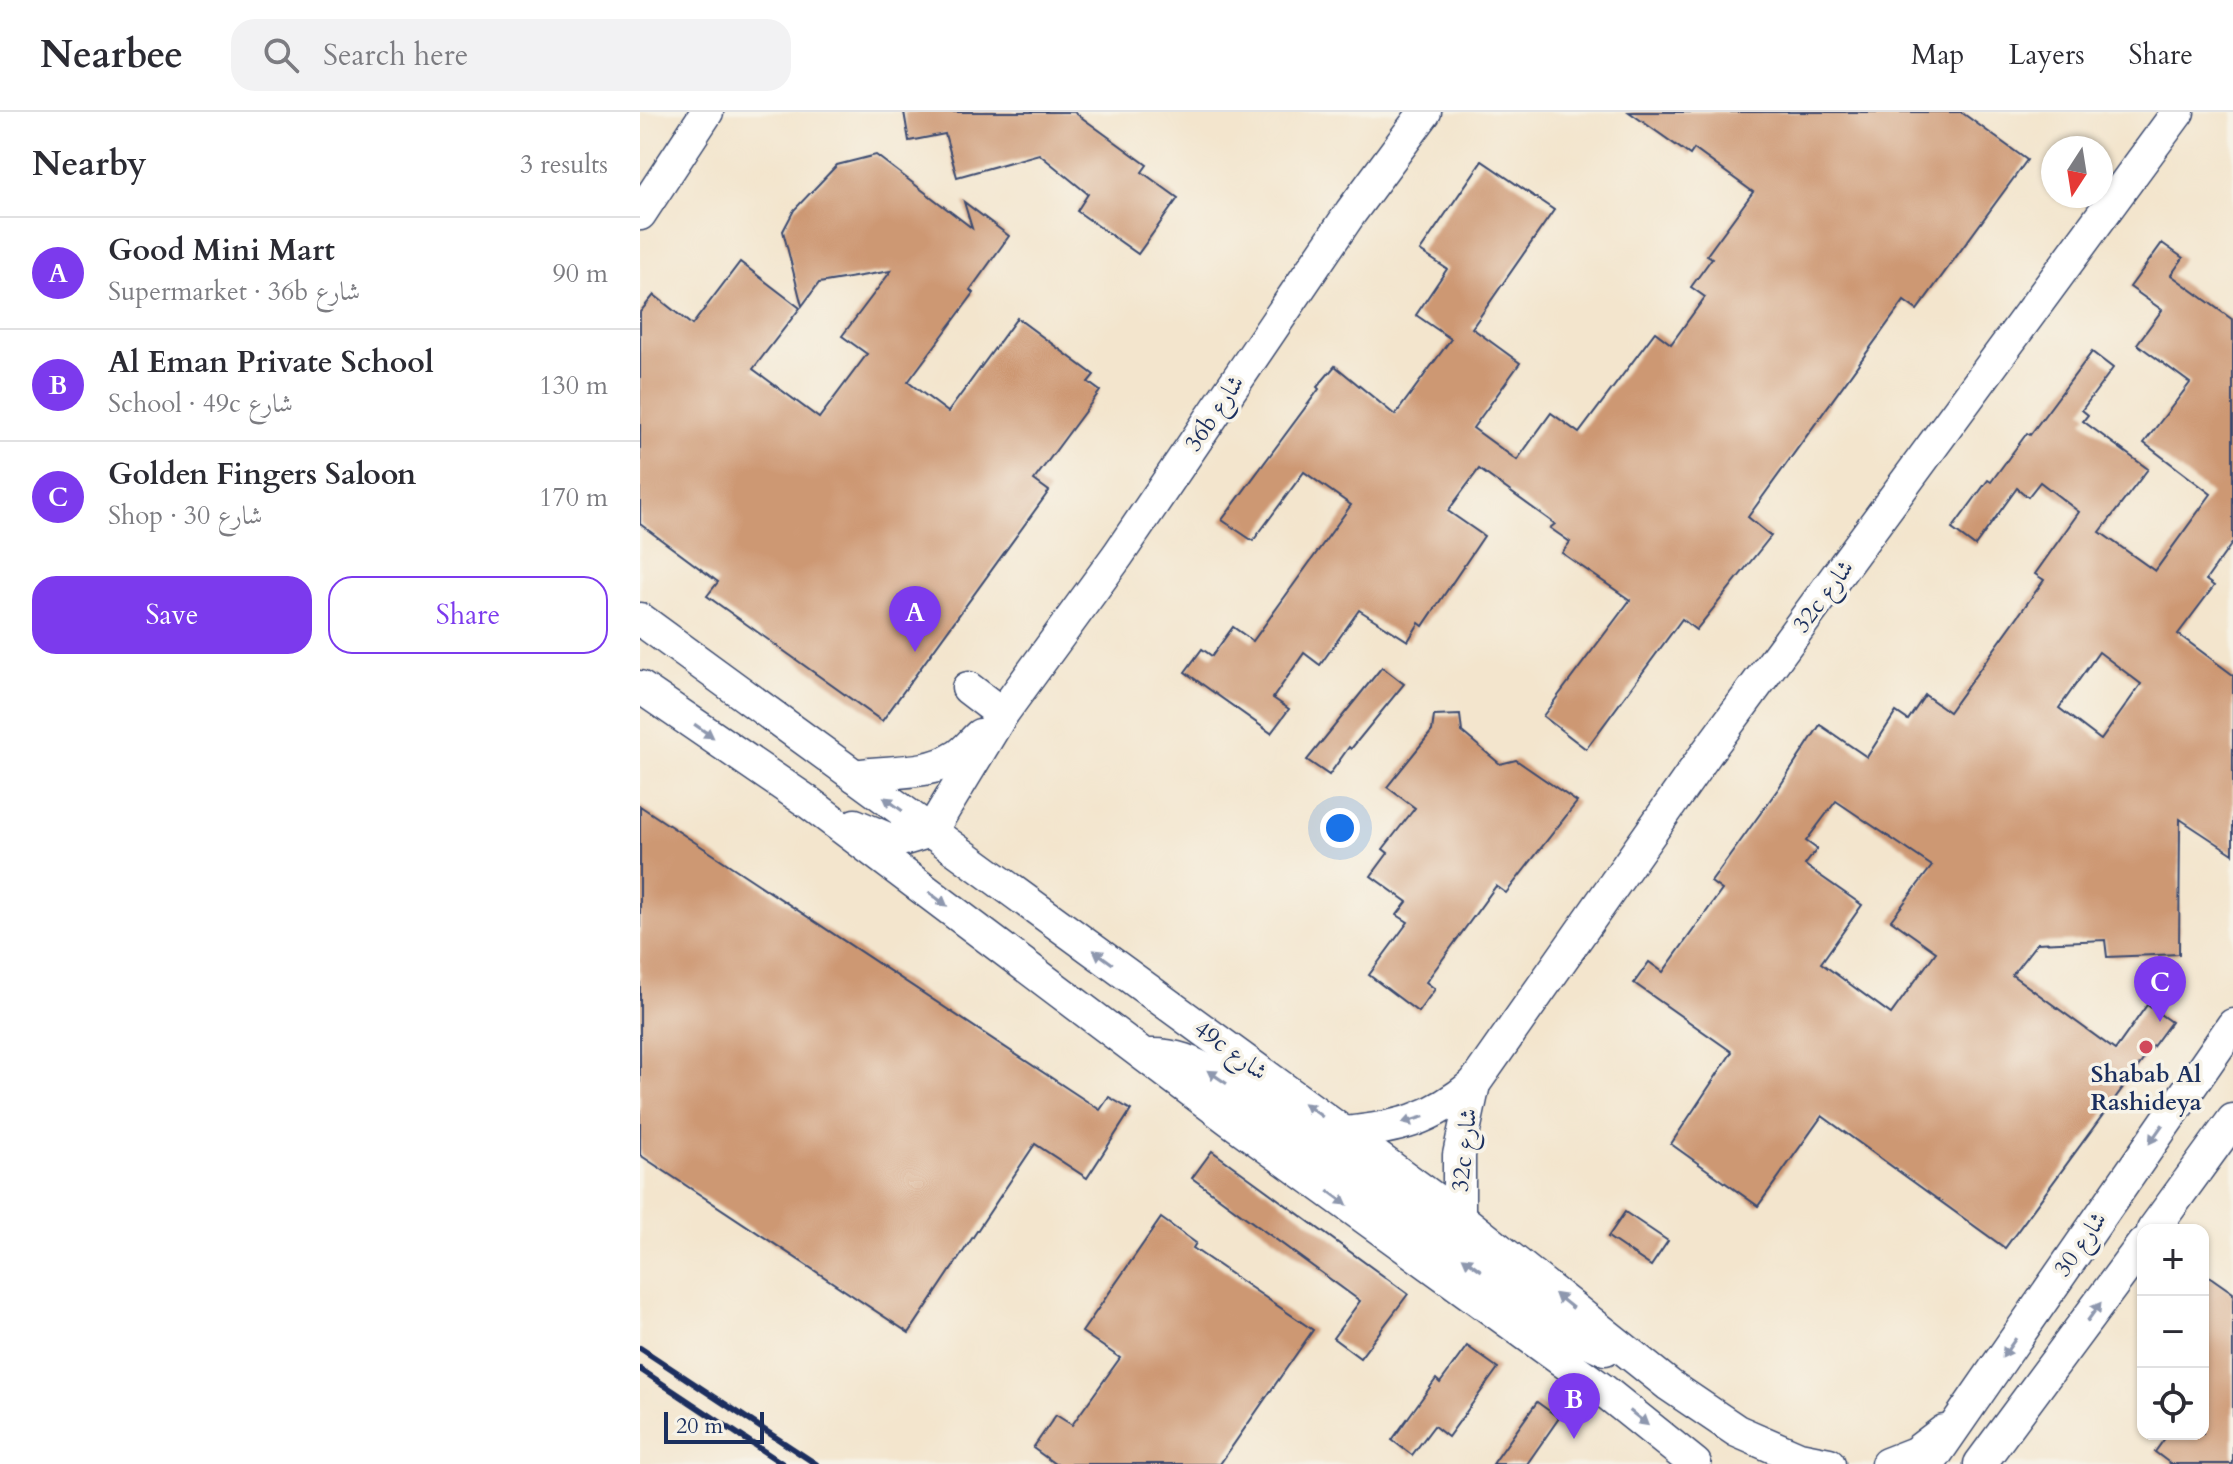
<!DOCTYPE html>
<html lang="en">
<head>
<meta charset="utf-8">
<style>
	:root { --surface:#fff; --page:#f2f2f3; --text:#2b2b33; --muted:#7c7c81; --line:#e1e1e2; --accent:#7c3aed }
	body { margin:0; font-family:Cardo,Amiri,serif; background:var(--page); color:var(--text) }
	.controls { position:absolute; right:24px; bottom:24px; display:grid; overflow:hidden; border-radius:16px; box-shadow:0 2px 6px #0004 }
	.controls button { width:72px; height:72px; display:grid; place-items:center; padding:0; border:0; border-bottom:2px solid var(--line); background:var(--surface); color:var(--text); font:40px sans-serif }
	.compass { position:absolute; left:1401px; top:24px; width:72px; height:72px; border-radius:50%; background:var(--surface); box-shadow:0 2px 6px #0004; rotate:192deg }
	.scale { position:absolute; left:24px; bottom:20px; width:100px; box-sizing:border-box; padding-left:8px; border:4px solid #1b2f5e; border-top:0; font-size:22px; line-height:28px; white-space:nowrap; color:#1b2f5e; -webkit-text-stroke:6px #f7f3e8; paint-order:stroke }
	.you { position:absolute; left:700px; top:716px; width:28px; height:28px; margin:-20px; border:6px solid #fff; border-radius:50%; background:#1a73e8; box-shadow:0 0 0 12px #1a73e833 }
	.badge { display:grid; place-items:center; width:52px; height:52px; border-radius:50%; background:var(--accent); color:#fff; font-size:26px; font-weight:700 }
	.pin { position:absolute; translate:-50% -66px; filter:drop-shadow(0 2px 4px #0008) }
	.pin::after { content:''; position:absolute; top:42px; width:28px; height:24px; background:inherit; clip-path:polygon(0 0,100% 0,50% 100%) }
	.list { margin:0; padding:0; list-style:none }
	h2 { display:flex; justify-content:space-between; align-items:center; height:104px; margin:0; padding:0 32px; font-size:34px }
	h2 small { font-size:26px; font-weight:400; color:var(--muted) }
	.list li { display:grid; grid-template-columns:52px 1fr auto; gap:24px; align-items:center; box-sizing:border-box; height:112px; padding:0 32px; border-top:2px solid var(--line) }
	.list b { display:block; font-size:30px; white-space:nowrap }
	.list p { margin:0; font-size:26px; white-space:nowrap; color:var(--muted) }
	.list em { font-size:26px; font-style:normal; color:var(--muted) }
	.actions { display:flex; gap:16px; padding:24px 32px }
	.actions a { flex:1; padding:18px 0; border:2px solid var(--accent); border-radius:24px; text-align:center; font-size:28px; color:var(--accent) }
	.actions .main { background:var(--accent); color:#fff }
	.icon { flex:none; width:44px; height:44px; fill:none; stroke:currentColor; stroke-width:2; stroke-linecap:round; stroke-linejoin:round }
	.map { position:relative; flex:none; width:1593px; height:1352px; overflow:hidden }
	header { display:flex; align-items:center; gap:48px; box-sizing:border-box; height:112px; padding:0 40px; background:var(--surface); border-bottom:2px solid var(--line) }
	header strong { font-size:38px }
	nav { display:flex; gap:44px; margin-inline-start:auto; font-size:28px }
	.search { width:560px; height:72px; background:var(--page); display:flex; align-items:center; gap:20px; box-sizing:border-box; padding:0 28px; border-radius:24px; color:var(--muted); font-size:30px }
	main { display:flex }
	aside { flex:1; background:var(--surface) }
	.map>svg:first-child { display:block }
	.building { fill:#cd9873; fill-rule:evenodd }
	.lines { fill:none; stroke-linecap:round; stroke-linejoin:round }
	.minor-casing { stroke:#3b4a6f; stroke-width:35 }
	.minor { stroke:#fff; stroke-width:32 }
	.rail { stroke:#1b2f5e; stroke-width:6 }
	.oneway { fill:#8d97ae }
	.poi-dot { fill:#d1495b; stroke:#f7f3e8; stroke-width:3 }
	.labels { text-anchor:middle; stroke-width:7; stroke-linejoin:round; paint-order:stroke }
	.street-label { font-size:24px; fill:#1b2f5e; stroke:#f7f3e8 }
	.poi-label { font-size:24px; font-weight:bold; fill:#1b2f5e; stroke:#f7f3e8 }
</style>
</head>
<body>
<header>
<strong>Nearbee</strong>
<div class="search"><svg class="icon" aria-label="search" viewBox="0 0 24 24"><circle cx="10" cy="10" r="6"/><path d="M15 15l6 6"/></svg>Search here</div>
<nav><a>Map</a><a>Layers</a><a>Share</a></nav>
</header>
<main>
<aside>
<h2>Nearby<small>3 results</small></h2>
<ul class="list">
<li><span class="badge">A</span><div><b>Good Mini Mart</b><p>Supermarket · 36b شارع</p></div><em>90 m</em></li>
<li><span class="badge">B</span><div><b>Al Eman Private School</b><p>School · 49c شارع</p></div><em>130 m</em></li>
<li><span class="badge">C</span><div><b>Golden Fingers Saloon</b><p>Shop · شارع 30</p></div><em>170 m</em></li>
</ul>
<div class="actions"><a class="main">Save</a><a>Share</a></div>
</aside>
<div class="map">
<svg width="1593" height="1352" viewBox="0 0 1593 1352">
	<rect width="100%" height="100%" fill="#f7f3e8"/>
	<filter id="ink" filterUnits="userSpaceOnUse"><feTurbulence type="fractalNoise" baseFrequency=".0125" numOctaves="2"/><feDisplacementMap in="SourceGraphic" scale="16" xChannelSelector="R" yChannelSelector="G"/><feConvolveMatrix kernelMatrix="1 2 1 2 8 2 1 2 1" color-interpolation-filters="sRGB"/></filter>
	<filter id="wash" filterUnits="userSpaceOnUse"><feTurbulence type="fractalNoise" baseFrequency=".006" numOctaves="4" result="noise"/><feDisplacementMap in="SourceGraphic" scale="32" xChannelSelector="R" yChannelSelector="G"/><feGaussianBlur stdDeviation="1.8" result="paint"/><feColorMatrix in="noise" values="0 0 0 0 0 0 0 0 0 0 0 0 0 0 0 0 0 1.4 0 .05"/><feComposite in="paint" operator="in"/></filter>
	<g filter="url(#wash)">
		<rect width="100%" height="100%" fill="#f3e5cd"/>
		<g id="blocks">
			<g class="building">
				<path d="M264 0H434L507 53 502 60 538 86 498 142 437 99 448 82 399 42 317 65 305 22 269 29Z"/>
				<path d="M989 0H1321L1387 48 1277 198 1264 189 1108 405 1131 424 1056 518 1042 507 946 637 903 604 990 488 922 441 930 430 910 416 915 412 839 357 808 399 844 424 783 514 779 511 768 529 719 498 680 553 664 541 633 586 649 597 631 621 545 560 562 537 572 544 593 515 613 529 711 393 664 360 613 429 582 408 679 277 677 275 695 254 755 303 811 227 776 203 807 157 780 139 842 49 914 98 832 216 880 251 833 316 877 348 911 301 939 321 1015 220 1031 232 1065 185 1051 175 1072 146 1067 143 1113 80 1054 37 1050 43Z"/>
				<path d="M236 43 332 116 324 90 369 124 330 178 334 181 268 270 308 300 377 206 454 263 448 270 460 279 394 368 409 379 242 609 67 484 78 470 0 412V200L14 183 52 213 100 150 160 196 113 257 179 306 227 242 202 224 251 159 179 171 162 194 143 119 154 98 197 53Z"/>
				<path d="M1522 131 1543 146 1531 163 1593 208V430L1566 468 1574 474 1538 522 1593 563V742L1540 707 1539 842 1467 845 1465 828 1397 831 1372 863 1475 938 1507 893 1531 910 1365 1136 1182 1004 1118 1094 1031 1032 1092 940 994 871 1009 850 1023 860 1082 778 1071 770 1138 677 1180 613 1227 645 1256 600 1268 608 1285 583 1309 600 1404 468 1395 462 1439 400 1400 370 1388 385 1377 376 1335 434 1312 417 1348 368 1351 370 1387 321 1390 323 1452 240 1473 256 1442 298 1448 303 1443 309 1508 357 1460 420 1515 459 1571 382 1504 331 1550 271 1497 232 1522 198 1490 175ZM1459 540 1501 572 1461 628 1419 596ZM1196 689 1292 754 1251 808 1296 840 1251 902 1181 851 1222 793 1165 753 1177 737 1166 729Z"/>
				<path d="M742 555 764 572 711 637 709 635 689 663 667 648Z"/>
				<path d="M820 603 822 620 860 652 876 648 937 690 866 781 856 774 786 870 795 877 778 900 729 863 768 810 757 803 767 790 731 764 748 741 743 737 775 696 747 675 792 619 794 604Z"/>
				<path d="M0 694 460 998 469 985 491 998 447 1066 395 1032 269 1221 0 1043Z"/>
				<path d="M572 1039 768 1182 720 1246 693 1226 720 1189 552 1066Z"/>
				<path d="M985 1100 1028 1129 1011 1154 968 1125Z"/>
				<path d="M521 1106 556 1131 553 1136 673 1218 580 1352H415L393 1336 416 1303 432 1313 480 1246 442 1220Z"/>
				<path d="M1563 1160 1593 1181V1352H1531L1515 1340 1528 1322H1563Z"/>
				<path d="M827 1234 858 1256 808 1325 794 1314 772 1343 752 1328 796 1267 800 1271Z"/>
				<path d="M897 1290 919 1306 887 1352H853Z"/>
			</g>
		</g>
	</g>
	<g filter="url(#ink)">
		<use href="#blocks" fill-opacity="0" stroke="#3b4a6f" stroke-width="2"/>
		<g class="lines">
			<defs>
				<g id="minor">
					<path d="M0 102 67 0"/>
					<path d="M0 507 819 1105 1029 1273 1097 1319 1159 1346 1189 1352"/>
					<path d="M0 575 168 690 590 1008 963 1278 1055 1352"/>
					<path d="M328 576 362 602"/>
					<path d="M215 664C247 658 287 664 316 645 325 640 332 630 340 623"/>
					<path d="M215 713 248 727H265L291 719 362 602 478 443 711 100 785 0"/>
					<path d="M508 943C535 942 553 950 576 964L917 1215 965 1237"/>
					<path d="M704 1021C758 1016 791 1008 834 972L1068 639 1538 0"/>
					<path d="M819 1105V1043L834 972"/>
					<path d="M1513 1118 1593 1008"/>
					<path d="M1247 1352 1275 1341 1304 1319"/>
					<path d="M1289 1352 1593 913"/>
					<path d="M1340 1352 1503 1132"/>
				</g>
			</defs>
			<use href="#minor" class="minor-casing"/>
			<use href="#minor" class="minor"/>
			<g class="rail">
				<path d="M0 1236 176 1352"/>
				<path d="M0 1257 143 1352"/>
			</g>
		</g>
		<defs><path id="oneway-solid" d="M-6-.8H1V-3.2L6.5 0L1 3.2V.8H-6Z" transform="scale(2)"/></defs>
		<g class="oneway">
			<use href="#oneway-solid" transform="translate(64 619) rotate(35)"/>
			<use href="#oneway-solid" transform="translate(253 692) rotate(-144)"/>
			<use href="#oneway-solid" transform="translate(298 787) rotate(37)"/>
			<use href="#oneway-solid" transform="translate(463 845) rotate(-144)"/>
			<use href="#oneway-solid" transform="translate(577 965) rotate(-146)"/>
			<use href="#oneway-solid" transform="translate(673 998) rotate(-144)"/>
			<use href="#oneway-solid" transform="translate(773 1008) rotate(163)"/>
			<use href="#oneway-solid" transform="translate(1516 1022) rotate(125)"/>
			<use href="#oneway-solid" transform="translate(698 1086) rotate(36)"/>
			<use href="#oneway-solid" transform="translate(832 1152) rotate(-144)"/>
			<use href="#oneway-solid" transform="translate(924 1189) rotate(-141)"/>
			<use href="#oneway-solid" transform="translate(1454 1200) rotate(-54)"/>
			<use href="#oneway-solid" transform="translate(1369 1236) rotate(125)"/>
			<use href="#oneway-solid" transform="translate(999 1306) rotate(39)"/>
		</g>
	</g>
	<circle class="poi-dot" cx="1506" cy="935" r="8"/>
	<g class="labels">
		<g class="street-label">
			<text transform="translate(574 301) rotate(-56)" y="8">36b شارع</text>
			<text transform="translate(1183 484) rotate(-53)" y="8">32c شارع</text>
			<text transform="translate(591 938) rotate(36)" y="8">49c شارع</text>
			<text transform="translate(824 1038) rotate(-84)" y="8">32c شارع</text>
			<text transform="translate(1440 1132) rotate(-55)" y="8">شارع 30</text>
		</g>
		<g class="poi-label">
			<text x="1506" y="970">Shabab Al<tspan x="1506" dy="28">Rashideya</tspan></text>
		</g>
	</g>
</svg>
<div class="controls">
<button>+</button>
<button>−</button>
<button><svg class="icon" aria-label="locate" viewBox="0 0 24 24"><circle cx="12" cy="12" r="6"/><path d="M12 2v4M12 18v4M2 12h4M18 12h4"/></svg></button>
</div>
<svg class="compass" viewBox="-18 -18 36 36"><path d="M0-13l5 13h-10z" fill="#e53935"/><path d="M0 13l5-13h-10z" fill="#7c7c81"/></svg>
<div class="scale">20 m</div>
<div class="you"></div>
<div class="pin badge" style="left:275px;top:540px">A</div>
<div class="pin badge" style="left:934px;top:1327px">B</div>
<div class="pin badge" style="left:1520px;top:910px">C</div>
</div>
</main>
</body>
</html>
